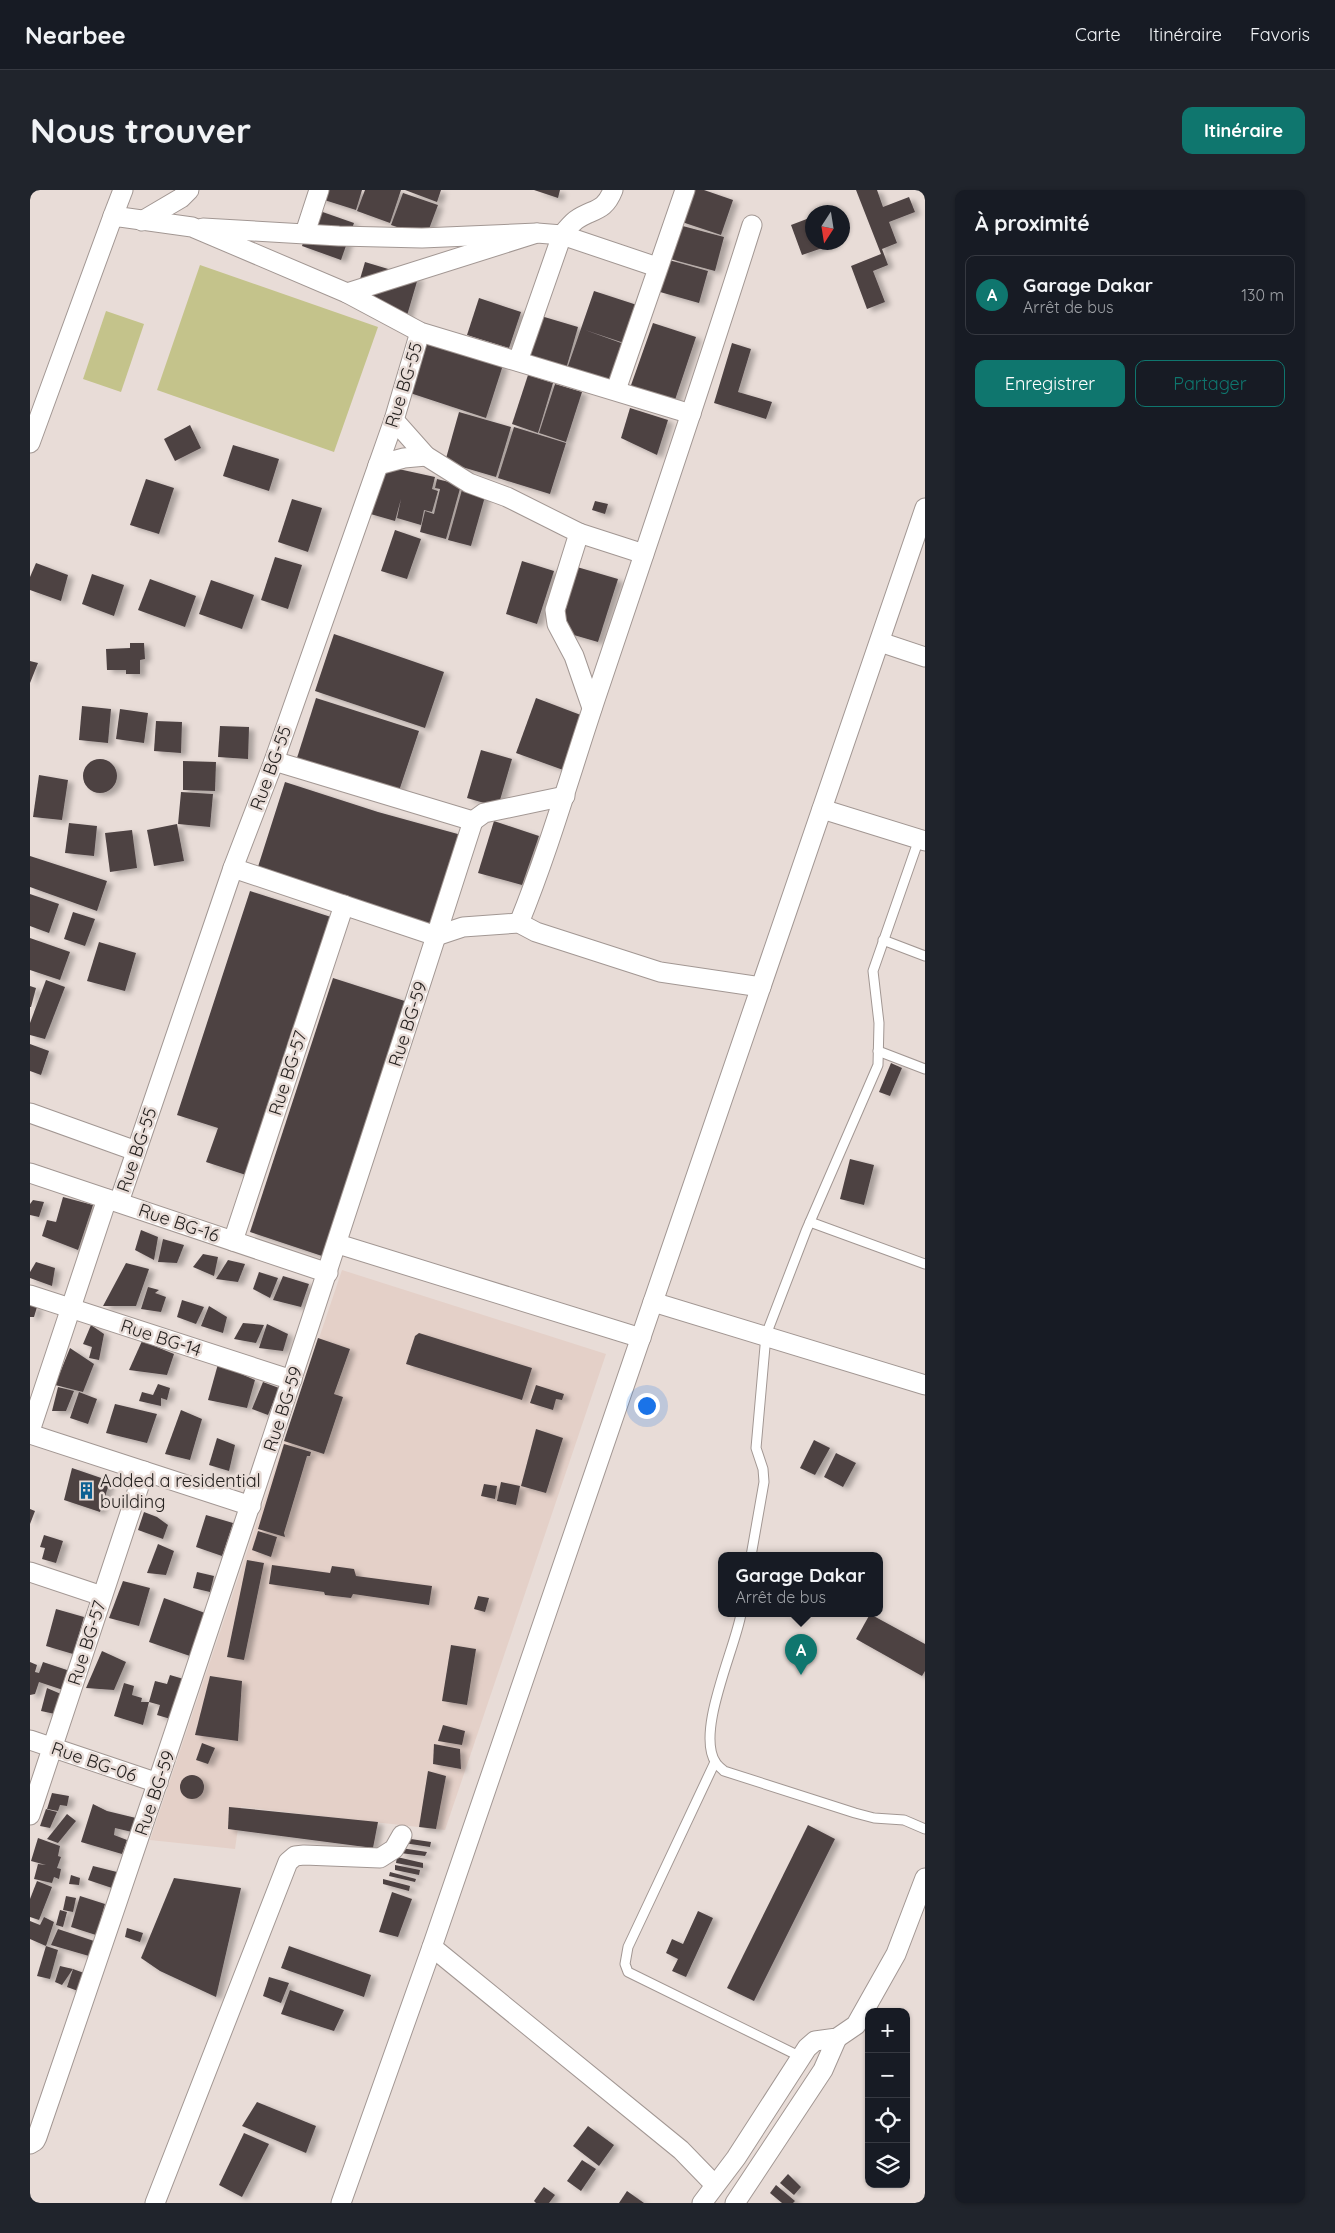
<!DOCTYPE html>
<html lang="fr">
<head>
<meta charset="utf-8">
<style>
	:root { --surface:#171b24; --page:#20242c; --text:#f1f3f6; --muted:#9ea1a6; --line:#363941; --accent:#0f766e }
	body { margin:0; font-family:Quicksand,sans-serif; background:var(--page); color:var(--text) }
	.controls { position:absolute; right:15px; bottom:15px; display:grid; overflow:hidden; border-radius:10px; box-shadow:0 1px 4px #0004 }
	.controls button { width:45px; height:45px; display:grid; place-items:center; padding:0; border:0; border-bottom:1px solid var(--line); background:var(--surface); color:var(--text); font:25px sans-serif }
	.compass { position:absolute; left:775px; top:15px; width:45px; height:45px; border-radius:50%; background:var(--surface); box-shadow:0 1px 4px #0004; rotate:192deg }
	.you { position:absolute; left:616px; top:1215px; width:18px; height:18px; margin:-12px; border:4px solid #fff; border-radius:50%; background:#1a73e8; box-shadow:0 0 0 8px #1a73e833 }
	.badge { display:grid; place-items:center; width:32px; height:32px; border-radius:50%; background:var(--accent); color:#fff; font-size:16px; font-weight:700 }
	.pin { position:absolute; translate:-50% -41px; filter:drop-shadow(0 1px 2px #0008) }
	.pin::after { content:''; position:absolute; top:26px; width:18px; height:15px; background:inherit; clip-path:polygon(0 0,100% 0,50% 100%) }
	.popup { position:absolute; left:688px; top:1362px; width:165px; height:65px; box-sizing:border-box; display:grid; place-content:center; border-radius:10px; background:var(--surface); filter:drop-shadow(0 1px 4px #0005); font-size:16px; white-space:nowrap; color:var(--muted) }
	.popup b { font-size:19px; color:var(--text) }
	.popup::after { content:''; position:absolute; left:50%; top:100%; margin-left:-10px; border:10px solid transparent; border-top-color:var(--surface) }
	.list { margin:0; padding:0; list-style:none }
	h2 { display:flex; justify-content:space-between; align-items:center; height:65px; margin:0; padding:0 20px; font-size:21px }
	h2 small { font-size:16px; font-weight:400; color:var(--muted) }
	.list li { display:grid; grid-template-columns:32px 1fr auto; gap:15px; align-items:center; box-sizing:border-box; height:80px; margin:0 10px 10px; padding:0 10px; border:1px solid var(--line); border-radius:10px }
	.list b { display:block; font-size:19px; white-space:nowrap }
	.list p { margin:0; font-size:16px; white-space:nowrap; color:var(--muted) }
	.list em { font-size:16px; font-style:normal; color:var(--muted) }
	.actions { display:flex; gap:10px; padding:15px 20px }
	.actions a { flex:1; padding:11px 0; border:1px solid var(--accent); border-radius:10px; text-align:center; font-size:18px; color:var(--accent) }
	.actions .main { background:var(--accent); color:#fff }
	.icon { flex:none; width:28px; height:28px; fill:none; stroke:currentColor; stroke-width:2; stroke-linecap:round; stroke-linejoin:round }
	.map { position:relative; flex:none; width:895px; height:2013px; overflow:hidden; border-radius:10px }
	header { display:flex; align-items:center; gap:30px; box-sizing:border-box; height:70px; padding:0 25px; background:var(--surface); border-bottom:1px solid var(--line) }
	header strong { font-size:24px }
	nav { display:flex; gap:28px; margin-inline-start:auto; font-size:18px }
	.intro { display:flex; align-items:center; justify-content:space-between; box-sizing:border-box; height:120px; padding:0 30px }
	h1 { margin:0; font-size:35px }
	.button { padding:12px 22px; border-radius:10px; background:var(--accent); color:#fff; font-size:18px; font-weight:700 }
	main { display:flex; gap:30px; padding:0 30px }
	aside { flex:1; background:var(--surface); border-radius:10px; box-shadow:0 1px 4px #0004 }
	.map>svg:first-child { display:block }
	.built { fill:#e4d0c8 }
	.green { fill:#c4c38b }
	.building { fill:#4d4243; filter:url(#shadow) }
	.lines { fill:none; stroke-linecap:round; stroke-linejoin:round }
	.service-casing { stroke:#a29793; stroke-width:11 }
	.minor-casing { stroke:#a29793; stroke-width:21 }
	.service { stroke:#fff; stroke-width:9 }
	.minor { stroke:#fff; stroke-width:19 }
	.labels { text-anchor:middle; stroke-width:5; stroke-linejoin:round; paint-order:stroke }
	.street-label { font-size:18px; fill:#262220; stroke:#e8dcd7 }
	.poi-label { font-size:18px; fill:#262220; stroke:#e8dcd7; text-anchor:start }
</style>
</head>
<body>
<header>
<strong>Nearbee</strong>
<nav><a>Carte</a><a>Itinéraire</a><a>Favoris</a></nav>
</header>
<div class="intro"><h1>Nous trouver</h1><a class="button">Itinéraire</a></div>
<main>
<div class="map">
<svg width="895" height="2013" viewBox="0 0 895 2013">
	<defs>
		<filter id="shadow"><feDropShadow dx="5.5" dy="3" stdDeviation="2.5" flood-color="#0004"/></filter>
	</defs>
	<rect width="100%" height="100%" fill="#e8dcd7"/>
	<path class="built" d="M312 1080 576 1164 415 1640 211 1617 205 1659 120 1650Z"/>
	<g class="green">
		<path d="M170 75 348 137 304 262 127 200Z"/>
		<path d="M76 121 114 134 91 202 53 189Z"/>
	</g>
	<g class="building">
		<path d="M291 0H332L326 20 288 8Z"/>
		<path d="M335 0H371L360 33 327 21Z"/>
		<path d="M375 0H411L407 12Z"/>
		<path d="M504 0H530L528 8Z"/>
		<path d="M660 0H674L703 10 691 45 649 31Z"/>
		<path d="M826 0H847L853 17 879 7 885 22 859 32 867 53 852 59 858 75 843 81 855 112 837 119 821 76 851 64Z"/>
		<path d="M373 3 408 15 396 47 361 35Z"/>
		<path d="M284 19 324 33 311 70 272 56Z"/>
		<path d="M782 27V52L807 53 772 65 761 35Z"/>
		<path d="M649 35 694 47 685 81 640 69Z"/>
		<path d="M639 70 678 81 669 113 630 102Z"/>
		<path d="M335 72 388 88 376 129 323 113Z"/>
		<path d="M564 101 607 115 594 153 555 140 594 154 581 193 537 179Z"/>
		<path d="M449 108 491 122 479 158 437 145Z"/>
		<path d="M511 126 548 137 536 179 499 168Z"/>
		<path d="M623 133 666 147 644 213 600 198Z"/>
		<path d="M392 148 473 175 456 228 374 201Z"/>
		<path d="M702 153 721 159 708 202 742 212 736 229 684 213Z"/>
		<path d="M498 185 523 193 508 243 482 234Z"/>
		<path d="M525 194 552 202 536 252 509 243Z"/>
		<path d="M600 218 638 230 627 265 591 248Z"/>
		<path d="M429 222 481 237 466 287 415 272Z"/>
		<path d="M160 235 171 258 145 271 134 249Z"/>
		<path d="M484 237 536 253 520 304 468 288Z"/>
		<path d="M203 255 249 269 239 301 193 286Z"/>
		<path d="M350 275 405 287 402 299 408 301 402 322 394 320 391 335 367 328 371 309 365 331 337 323Z"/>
		<path d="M116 289 144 298 129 344 100 335Z"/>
		<path d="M407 289 431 295 416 349 390 342 395 321 404 324 410 299 405 298Z"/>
		<path d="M433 296 456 303 441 356 418 350Z"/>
		<path d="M262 309 292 318 278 362 248 352Z"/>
		<path d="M565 311 578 314 575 324 562 320Z"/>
		<path d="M365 340 391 349 377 389 351 381Z"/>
		<path d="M245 367 272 375 258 419 231 410Z"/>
		<path d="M492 371 524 381 507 434 476 424Z"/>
		<path d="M6 373 38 385 31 411 0 400V387Z"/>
		<path d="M547 377 588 389 568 452 530 441Z"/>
		<path d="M62 384 94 395 84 426 52 414Z"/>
		<path d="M120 389 166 406 155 437 108 420Z"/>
		<path d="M181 390 224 405 212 439 169 424Z"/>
		<path d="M304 444 414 482 395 538 285 501Z"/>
		<path d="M100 453H114L115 469 110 470V484H96V480H77L76 459 100 458Z"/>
		<path d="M0 471 8 473 0 493Z"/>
		<path d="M286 508 389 541 368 604 266 571Z"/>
		<path d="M506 508 556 527 536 581 486 563Z"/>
		<path d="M52 516 81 519 78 553 49 550Z"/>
		<path d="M90 519 118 523 114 553 86 549Z"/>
		<path d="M126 531 152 532 151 563 124 561Z"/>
		<path d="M190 536 219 537 218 569 188 567Z"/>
		<path d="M451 560 482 569 468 617 437 608Z"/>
		<circle cx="70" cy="586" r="17"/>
		<path d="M153 571 186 572 185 601 153 600Z"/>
		<path d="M9 585 38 590 32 630 3 627Z"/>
		<path d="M255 592 348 622 435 646 404 739 226 683Z"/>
		<path d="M151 602 183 604 180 637 148 634Z"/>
		<path d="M464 631 509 646 492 695 448 683Z"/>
		<path d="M39 633 67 636 64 666 35 663Z"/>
		<path d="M147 634 154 671 124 676 117 640Z"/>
		<path d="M102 640 107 678 80 682 75 643Z"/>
		<path d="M0 666 77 691 67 721 0 697Z"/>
		<path d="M220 701 301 727 216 985 176 972 188 938 147 925Z"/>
		<path d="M0 704 29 714 19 743 0 736Z"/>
		<path d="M43 722 65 729 55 756 34 749Z"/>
		<path d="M0 748 40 762 30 790 0 780Z"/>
		<path d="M69 752 106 763 95 801 57 791Z"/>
		<path d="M303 788 381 813 298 1068 220 1042Z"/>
		<path d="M16 790 35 797 15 849 0 845V833Z"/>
		<path d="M0 796 6 798 1 817H0Z"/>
		<path d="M0 854 19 861 11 885 0 881Z"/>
		<path d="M861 873 872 878 860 906 849 902Z"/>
		<path d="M820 969 844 975 834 1015 810 1009Z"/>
		<path d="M33 1007 63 1015 48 1060 12 1046 17 1030 26 1032Z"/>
		<path d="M3 1010 14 1012 9 1027 0 1025V1014Z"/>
		<path d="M111 1040 128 1047 124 1070 105 1060Z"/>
		<path d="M133 1049 154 1055 147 1073 128 1072Z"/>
		<path d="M173 1064 188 1067 184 1086 163 1077Z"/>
		<path d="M198 1070 215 1074 208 1092 186 1089Z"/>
		<path d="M6 1072 25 1078 22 1096 0 1088V1082Z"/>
		<path d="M96 1073 119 1079 106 1116H73Z"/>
		<path d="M229 1082 248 1088 240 1108 223 1099Z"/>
		<path d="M253 1086 279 1094 271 1117 243 1110Z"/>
		<path d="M118 1097 129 1100 125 1103 136 1107 131 1122 111 1119Z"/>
		<path d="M152 1110 174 1117 166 1134 147 1127Z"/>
		<path d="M0 1115 7 1117 4 1127H0Z"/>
		<path d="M179 1116 197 1127 193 1143 171 1136Z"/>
		<path d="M213 1133 234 1135 226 1153 204 1149Z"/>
		<path d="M237 1134 258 1144 253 1161 229 1158Z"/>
		<path d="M61 1135 74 1144 69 1170 59 1168 62 1157 53 1154Z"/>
		<path d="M389 1143 502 1178 492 1210 376 1174 385 1146Z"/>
		<path d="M288 1148 320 1159 304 1204 313 1207 294 1264 254 1251Z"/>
		<path d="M112 1151 144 1164 137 1185 99 1180Z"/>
		<path d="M40 1158 64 1174 53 1202 25 1195Z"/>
		<path d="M188 1174 225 1190 217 1218 178 1210Z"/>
		<path d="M233 1192 249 1198 238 1225 222 1219Z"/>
		<path d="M128 1194 140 1198 137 1210 131 1208V1216L109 1211 112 1202 123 1205Z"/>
		<path d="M506 1195 534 1204 532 1210 526 1209 523 1220 500 1213Z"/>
		<path d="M28 1197 44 1201 36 1221H22Z"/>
		<path d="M49 1202 67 1209 58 1234 40 1228Z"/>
		<path d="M85 1214 127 1224 117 1253 76 1243Z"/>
		<path d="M151 1220 172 1229 160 1270 135 1264Z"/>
		<path d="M506 1239 533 1248 516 1303 491 1296Z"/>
		<path d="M187 1248 205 1255 199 1281 179 1275Z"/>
		<path d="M784 1250 800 1258 785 1285 770 1278Z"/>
		<path d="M254 1254 281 1262 280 1266H277L254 1343 255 1347 228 1339Z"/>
		<path d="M806 1263 826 1273 813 1297 794 1287Z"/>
		<path d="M42 1278 80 1291 70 1322 34 1310Z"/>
		<path d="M471 1292 490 1296 486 1315 467 1311Z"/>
		<path d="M454 1294 467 1296 465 1309 451 1306Z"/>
		<path d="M0 1319 5 1321 0 1334Z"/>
		<path d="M114 1322 127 1327 138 1335 133 1349 108 1340Z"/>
		<path d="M176 1325 203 1333 192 1366 166 1357Z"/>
		<path d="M228 1341 247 1347 241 1367 222 1360Z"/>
		<path d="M14 1345 33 1351 26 1373 12 1369 15 1358 10 1357Z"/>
		<path d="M128 1354 144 1361 136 1385 117 1383Z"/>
		<path d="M217 1370 234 1373 214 1470 197 1467Z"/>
		<path d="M242 1375 300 1383 302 1376 324 1379 326 1386 402 1396 399 1415 323 1404 321 1408 295 1405 294 1402 239 1394Z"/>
		<path d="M167 1382 184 1386 180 1402 163 1398Z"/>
		<path d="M93 1391 120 1398 109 1436 79 1428Z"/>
		<path d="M448 1406 459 1408 455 1422 444 1419Z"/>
		<path d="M134 1408 175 1423 160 1466 119 1452Z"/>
		<path d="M26 1419 54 1427 43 1464 16 1456Z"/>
		<path d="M840 1424 895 1454V1481L892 1486 826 1449Z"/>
		<path d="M421 1455 446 1459 437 1515 412 1511Z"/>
		<path d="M72 1461 96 1472 84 1500 56 1498Z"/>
		<path d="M0 1472 7 1475 5 1482 9 1483 13 1472 40 1481 33 1500 9 1492 5 1504 0 1505Z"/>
		<path d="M140 1485 157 1490 144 1530 127 1525 130 1515 119 1512 125 1491 137 1494Z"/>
		<path d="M180 1486 212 1491 208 1551 165 1545Z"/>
		<path d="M94 1493 104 1496 102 1505 112 1508 111 1512H119L113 1535 84 1526Z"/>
		<path d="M17 1498 31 1504 25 1524 11 1521Z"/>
		<path d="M413 1535 435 1541 432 1555 408 1551Z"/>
		<path d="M172 1553 185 1558 178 1574 166 1570Z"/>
		<path d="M404 1554 430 1559 431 1579 403 1574Z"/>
		<path d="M398 1581 416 1586 406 1639 389 1637Z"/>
		<circle cx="162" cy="1597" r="12"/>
		<path d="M22 1603 39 1606 37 1616 30 1615 28 1621 17 1619Z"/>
		<path d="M63 1614 77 1621 106 1628 102 1642 85 1638 84 1645 97 1650 92 1664 51 1652Z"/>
		<path d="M199 1617 348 1632 343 1658 198 1639Z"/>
		<path d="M16 1619 27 1622 20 1638 10 1636Z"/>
		<path d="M37 1624 46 1631 28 1653 17 1649Z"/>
		<path d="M778 1635 805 1649 724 1811 697 1798Z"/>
		<path d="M8 1648 30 1656 28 1666 31 1667 27 1678 31 1679 29 1689 24 1687 22 1693 4 1689 8 1674 16 1675 1 1671Z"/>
		<path d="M374 1648 401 1652 400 1657 374 1653Z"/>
		<path d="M371 1658 397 1662 395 1666 370 1663Z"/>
		<path d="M367 1667 393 1673V1678L366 1673Z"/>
		<path d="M365 1675 390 1680 389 1685 365 1680Z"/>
		<path d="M63 1676 87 1682 82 1698 58 1690Z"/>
		<path d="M360 1682 386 1689 385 1692 359 1686Z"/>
		<path d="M41 1685 50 1688 49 1695 39 1694Z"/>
		<path d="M144 1688 211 1698 186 1807 130 1781 111 1768Z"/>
		<path d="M353 1689 380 1696 379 1701 353 1694Z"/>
		<path d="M7 1691 22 1697 9 1730 0 1727V1709Z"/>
		<path d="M362 1702 382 1709 368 1747 349 1742Z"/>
		<path d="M36 1706 46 1708 43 1722 33 1720Z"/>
		<path d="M50 1706 75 1714 66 1745 41 1737Z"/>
		<path d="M30 1720 37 1722 33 1737 26 1735Z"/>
		<path d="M668 1721 683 1728 656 1787 642 1781 648 1769 636 1763 642 1749 653 1754Z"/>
		<path d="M14 1727 24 1732 16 1756 0 1749V1731L10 1735Z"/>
		<path d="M97 1738 113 1743 110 1752 95 1747Z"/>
		<path d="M28 1739 64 1751 59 1766 21 1755Z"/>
		<path d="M16 1756 28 1760 20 1789 7 1786Z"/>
		<path d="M259 1756 341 1785 334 1807 251 1778Z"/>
		<path d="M30 1776 43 1779 32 1795 25 1792Z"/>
		<path d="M43 1779 54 1783 48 1801 37 1797Z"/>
		<path d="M239 1787 259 1793 251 1813 233 1806Z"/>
		<path d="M260 1800 314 1820 304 1841 251 1824Z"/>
		<path d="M227 1912 286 1936 276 1963 212 1936Z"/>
		<path d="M558 1936 584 1955 569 1976 543 1956Z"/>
		<path d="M214 1943 239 1954 212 2007 189 1995Z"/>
		<path d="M552 1970 566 1979 551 2001 537 1991Z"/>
		<path d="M758 1984 771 1997 764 2005 750 1993Z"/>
		<path d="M746 1995 765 2011 763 2013H752L740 2003Z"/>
		<path d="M514 1997 525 2005 519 2013H506L504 2011Z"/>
		<path d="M597 2001 614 2013H589Z"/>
	</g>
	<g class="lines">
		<defs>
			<g id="service">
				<path d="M853 750 895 766"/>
				<path d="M848 861 895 879"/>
				<path d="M780 1032 895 1074"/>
				<path d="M721 1366 734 1292 733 1279 726 1258 736 1145 776 1041 848 875 849 833 843 781 889 649"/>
				<path d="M711 1424C705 1459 665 1543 686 1573 688 1576 692 1579 694 1581L825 1623 844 1628 874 1630 895 1639"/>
				<path d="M685 1572 598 1757 595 1774 598 1782 771 1867"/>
			</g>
			<g id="minor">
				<path d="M83 26 93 0"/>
				<path d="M112 31 151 8 159 0"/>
				<path d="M173 38 309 46 392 48 507 43"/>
				<path d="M275 43 289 0"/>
				<path d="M317 103 507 43 532 45 627 77"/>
				<path d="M488 171 532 45C536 40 541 34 546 30 563 18 574 23 583 0"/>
				<path d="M586 200 655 0"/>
				<path d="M364 230 396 266 439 293 477 307 549 343 525 420 527 434 544 466 562 518"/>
				<path d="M0 253 83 26 162 37 317 103 390 142 661 224"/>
				<path d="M348 275 374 268 396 266"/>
				<path d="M549 343 614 364"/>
				<path d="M850 452 895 467"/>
				<path d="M244 571 443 631"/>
				<path d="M792 619 895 651"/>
				<path d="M443 631 454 623 535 606"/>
				<path d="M203 678 406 746 433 737 489 733 506 742 630 782 731 797"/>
				<path d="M489 733C520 657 542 578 568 501 620 346 673 191 722 35"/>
				<path d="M0 923 106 961"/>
				<path d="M0 983 298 1083"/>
				<path d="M89 1012 203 678 244 571 364 230 390 142"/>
				<path d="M203 1051 314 715"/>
				<path d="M308 1054 611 1148"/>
				<path d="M0 1105 262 1190"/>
				<path d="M623 1112 895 1195"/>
				<path d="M0 1241 77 1009"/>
				<path d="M0 1244 221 1316"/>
				<path d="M0 1382 72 1406"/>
				<path d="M0 1550 128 1593"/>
				<path d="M0 1625 114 1281"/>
				<path d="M402 1757 651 1960 685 1995"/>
				<path d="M0 1954 5 1951 7 1947C157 1510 302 1071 443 631"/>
				<path d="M125 2013 258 1672 265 1666 274 1665 350 1668 364 1659 372 1645"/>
				<path d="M311 2013 402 1757 895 318"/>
				<path d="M672 2013 706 1968 777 1858 785 1851 807 1848 826 1835 866 1764 895 1688"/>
				<path d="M705 2013 793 1880 807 1848"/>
			</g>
		</defs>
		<use href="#service" class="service-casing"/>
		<use href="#minor" class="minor-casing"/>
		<use href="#service" class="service"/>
		<use href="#minor" class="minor"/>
	</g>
	<defs>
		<symbol id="building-bare" viewBox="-9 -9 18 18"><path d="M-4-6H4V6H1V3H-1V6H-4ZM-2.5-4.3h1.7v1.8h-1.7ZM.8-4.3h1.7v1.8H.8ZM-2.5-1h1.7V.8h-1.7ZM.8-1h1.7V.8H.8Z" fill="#0d6092" stroke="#e8dcd7" stroke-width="2.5" paint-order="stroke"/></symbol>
	</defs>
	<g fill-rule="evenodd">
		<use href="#building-bare" x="44" y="1288" width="25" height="25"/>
	</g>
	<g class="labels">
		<g class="street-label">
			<text transform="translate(374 195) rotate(-73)" y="6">Rue BG-55</text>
			<text transform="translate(241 578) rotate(-70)" y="6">Rue BG-55</text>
			<text transform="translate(378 834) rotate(-72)" y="6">Rue BG-59</text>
			<text transform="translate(258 883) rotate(-72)" y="6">Rue BG-57</text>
			<text transform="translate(107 960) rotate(-71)" y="6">Rue BG-55</text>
			<text transform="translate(149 1033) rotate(19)" y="6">Rue BG-16</text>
			<text transform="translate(131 1148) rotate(18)" y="6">Rue BG-14</text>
			<text transform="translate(253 1219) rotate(-72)" y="6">Rue BG-59</text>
			<text transform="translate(57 1453) rotate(-72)" y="6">Rue BG-57</text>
			<text transform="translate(64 1572) rotate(19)" y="6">Rue BG-06</text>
			<text transform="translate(125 1603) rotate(-71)" y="6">Rue BG-59</text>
		</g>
		<g class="poi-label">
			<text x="70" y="1297">Added a residential<tspan x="70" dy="21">building</tspan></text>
		</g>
	</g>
</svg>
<div class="controls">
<button>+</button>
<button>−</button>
<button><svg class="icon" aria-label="locate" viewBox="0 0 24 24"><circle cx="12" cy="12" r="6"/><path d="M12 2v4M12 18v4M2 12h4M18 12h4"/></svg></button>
<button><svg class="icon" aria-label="layers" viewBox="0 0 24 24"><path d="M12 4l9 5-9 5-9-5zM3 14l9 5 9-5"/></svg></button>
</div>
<svg class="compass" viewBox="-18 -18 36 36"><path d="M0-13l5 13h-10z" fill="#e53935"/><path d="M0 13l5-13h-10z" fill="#9ea1a6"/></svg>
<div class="you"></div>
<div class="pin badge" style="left:771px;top:1485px">A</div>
<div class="popup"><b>Garage Dakar</b>Arrêt de bus</div>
</div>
<aside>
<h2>À proximité<small></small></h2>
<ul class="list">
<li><span class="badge">A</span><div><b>Garage Dakar</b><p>Arrêt de bus</p></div><em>130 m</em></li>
</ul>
<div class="actions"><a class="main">Enregistrer</a><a>Partager</a></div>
</aside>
</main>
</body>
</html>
